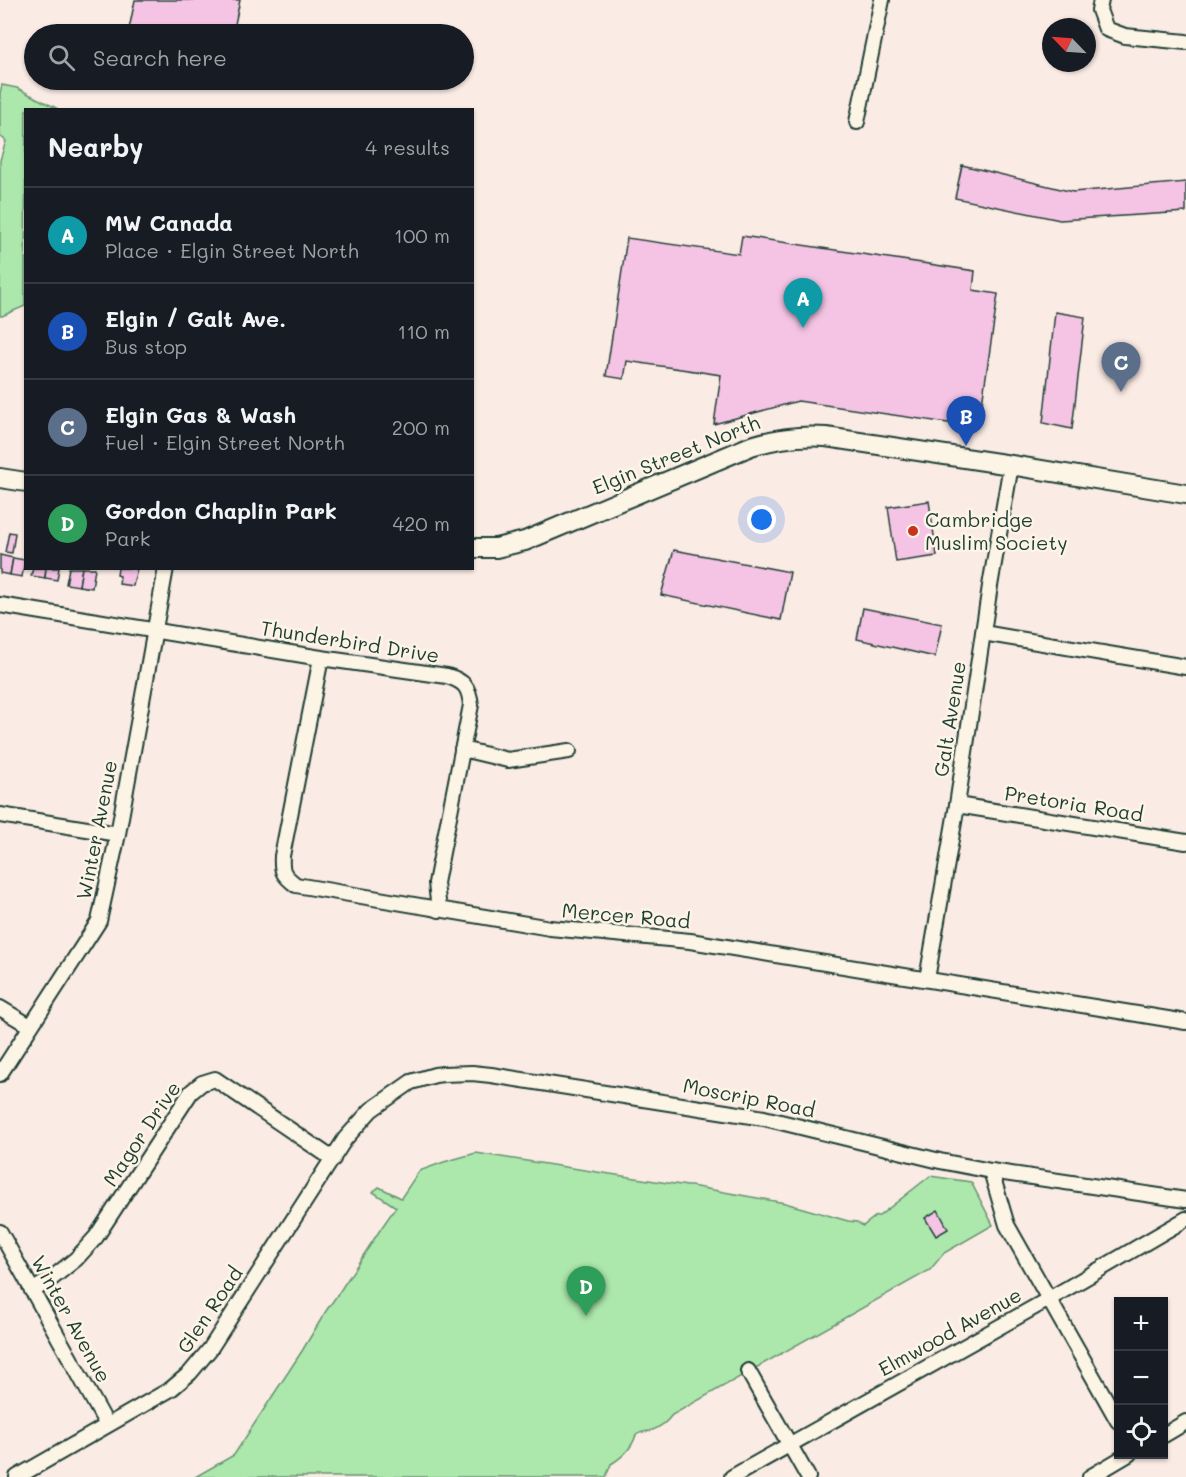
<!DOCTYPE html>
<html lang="en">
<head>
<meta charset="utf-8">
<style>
	:root { --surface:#171b24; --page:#242831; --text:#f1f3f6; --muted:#9ea1a6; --line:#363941; --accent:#c8321e }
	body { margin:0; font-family:Mali,sans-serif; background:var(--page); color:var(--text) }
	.controls { position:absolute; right:18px; bottom:18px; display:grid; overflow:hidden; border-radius:0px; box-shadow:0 2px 4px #0004 }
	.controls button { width:54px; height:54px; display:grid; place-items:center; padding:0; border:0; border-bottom:2px solid var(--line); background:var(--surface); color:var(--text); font:30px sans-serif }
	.compass { position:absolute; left:1042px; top:18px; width:54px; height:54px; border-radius:50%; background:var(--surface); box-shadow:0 2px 4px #0004; rotate:295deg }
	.you { position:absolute; left:762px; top:520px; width:21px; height:21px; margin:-15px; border:4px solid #fff; border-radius:50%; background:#1a73e8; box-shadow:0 0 0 9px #1a73e833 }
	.badge { display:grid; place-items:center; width:39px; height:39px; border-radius:50%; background:var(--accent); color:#fff; font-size:20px; font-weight:700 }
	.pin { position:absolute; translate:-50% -50px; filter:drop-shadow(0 2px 3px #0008) }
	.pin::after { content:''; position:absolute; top:32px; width:21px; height:18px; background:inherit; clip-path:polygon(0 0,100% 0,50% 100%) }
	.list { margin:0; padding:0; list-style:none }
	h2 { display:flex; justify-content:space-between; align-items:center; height:78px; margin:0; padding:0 24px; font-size:26px }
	h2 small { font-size:20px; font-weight:400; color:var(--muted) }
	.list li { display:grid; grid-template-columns:39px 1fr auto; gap:18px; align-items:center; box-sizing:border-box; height:96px; padding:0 24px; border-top:2px solid var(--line) }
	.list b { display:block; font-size:22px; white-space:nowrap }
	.list p { margin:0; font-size:20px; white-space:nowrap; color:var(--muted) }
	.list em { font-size:20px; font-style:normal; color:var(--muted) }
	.icon { flex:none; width:33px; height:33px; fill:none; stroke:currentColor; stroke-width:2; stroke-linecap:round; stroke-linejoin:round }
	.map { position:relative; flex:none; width:1186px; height:1477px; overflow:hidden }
	.search { position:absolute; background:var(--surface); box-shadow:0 2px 4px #0004; left:24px; top:24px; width:450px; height:66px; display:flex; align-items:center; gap:15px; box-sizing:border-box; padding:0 21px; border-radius:33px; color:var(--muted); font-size:22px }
	.panel { position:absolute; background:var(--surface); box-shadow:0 2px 4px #0004; left:24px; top:108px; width:450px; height:462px; border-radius:0px }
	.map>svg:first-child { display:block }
	.green { fill:#ace7ac; stroke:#669270; stroke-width:1.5 }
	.building { fill:#f5c4e5; stroke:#1f3d34; stroke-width:1.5 }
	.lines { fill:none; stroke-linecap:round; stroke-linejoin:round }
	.street-casing { stroke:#1f3d34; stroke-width:18 }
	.secondary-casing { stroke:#1f3d34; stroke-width:22 }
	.street { stroke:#fcf5e5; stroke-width:14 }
	.secondary { stroke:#fcf5e5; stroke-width:18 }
	.poi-dot { fill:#c8321e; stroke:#fcf5e5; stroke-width:2 }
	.labels { text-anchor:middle; stroke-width:5; stroke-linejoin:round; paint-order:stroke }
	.street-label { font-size:20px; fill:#1f3d34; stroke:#fcf5e5 }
	.poi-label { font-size:20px; fill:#1f3d34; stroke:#fcf5e5; text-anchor:start }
</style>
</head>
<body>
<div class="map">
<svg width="1186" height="1477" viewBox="0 0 1186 1477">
	<rect width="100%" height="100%" fill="#fbebe5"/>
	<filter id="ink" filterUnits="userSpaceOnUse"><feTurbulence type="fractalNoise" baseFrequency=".0167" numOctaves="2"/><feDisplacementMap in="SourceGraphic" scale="12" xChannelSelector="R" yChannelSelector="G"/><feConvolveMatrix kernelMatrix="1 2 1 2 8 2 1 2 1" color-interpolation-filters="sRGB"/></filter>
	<g filter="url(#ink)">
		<g class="green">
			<path d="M2 85 17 88 58 109 26 110 25 306 2 316H0V160L6 141 0 136V93Z"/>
			<path d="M476 1153 687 1186H691L785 1203 848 1221 857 1222 863 1226 876 1216H879L930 1176 971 1182 993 1225 944 1253 930 1270 672 1415C667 1422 659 1428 650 1431 644 1432 642 1431 636 1435 632 1448 623 1457 611 1464L606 1477H195L234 1455 302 1351 326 1311 340 1291 382 1227 396 1207 373 1192 379 1187 401 1198 419 1171 444 1162Z"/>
		</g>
		<g class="building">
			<path d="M135 0H240L233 34H128Z"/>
			<path d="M962 165 1073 192 1186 182V212L1060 220 955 198Z"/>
			<path d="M742 236 975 271 973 290 998 294 979 424 975 427 798 401 714 424 721 375 627 361 624 379 606 376 627 238 739 254Z"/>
			<path d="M1055 312 1085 317 1072 429 1043 423Z"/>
			<path d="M929 501 937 556 896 562 888 507Z"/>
			<path d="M9 532 15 533 12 553 5 552Z"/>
			<path d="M674 550 790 572 781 620 661 595Z"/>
			<path d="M0 555 13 558 10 575 0 573Z"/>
			<path d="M13 558 25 560 22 577 10 575Z"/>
			<path d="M33 568H46L45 578 31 576Z"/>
			<path d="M46 568H59L57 580 45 578Z"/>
			<path d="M69 568H82L79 586 66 584Z"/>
			<path d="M82 568H95L92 588 79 586Z"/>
			<path d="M118 568H137L133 586 119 584 120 576 117 575Z"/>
			<path d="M863 608 942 624 935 657 857 639Z"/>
			<path d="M938 1210 948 1229 936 1236 925 1218Z"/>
		</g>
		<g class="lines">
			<defs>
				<g id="street">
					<path d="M1101 0 1099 10 1106 29 1125 36 1186 42"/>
					<path d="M857 122 882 0"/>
					<path d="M0 605 321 658 447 676C464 681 469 687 471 705L436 883 439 910"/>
					<path d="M983 633 1186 667"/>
					<path d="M321 658 282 856C281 872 283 875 296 885L550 928 690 941 1186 1022"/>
					<path d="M462 749 508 760 569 751"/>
					<path d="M957 805 1186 842"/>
					<path d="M0 815 118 834"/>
					<path d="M927 979 957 805 990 586 1011 465"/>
					<path d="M0 1008 30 1026"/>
					<path d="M0 1074 99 921 118 834 166 568"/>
					<path d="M991 1171 1007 1225 1118 1421"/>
					<path d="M0 1232 107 1425"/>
					<path d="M32 1291 51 1279 76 1259 96 1237 191 1092 202 1083 215 1079 333 1159"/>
					<path d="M748 1371 808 1477"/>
					<path d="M1164 1435 1186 1422"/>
					<path d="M17 1477 171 1389 190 1373 210 1349 345 1139 371 1110 411 1082 435 1075 443 1074 472 1073 491 1075 764 1118 940 1161 991 1171 1186 1200"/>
					<path d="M732 1477 1049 1299 1186 1219"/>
					<path d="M1090 1477 1129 1454"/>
				</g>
				<g id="secondary">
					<path d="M0 478 26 482"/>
					<path d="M472 548H496L525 541 751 446C777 438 799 435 826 437L1011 465 1186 494"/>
				</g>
			</defs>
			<use href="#street" class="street-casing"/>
			<use href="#secondary" class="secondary-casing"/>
			<use href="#street" class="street"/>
			<use href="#secondary" class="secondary"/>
		</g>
	</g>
	<circle class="poi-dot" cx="913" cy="531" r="6"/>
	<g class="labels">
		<g class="street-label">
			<text transform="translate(676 455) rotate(-22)" y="7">Elgin Street North</text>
			<text transform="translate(350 642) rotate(9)" y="7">Thunderbird Drive</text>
			<text transform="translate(950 719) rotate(-81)" y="7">Galt Avenue</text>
			<text transform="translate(1074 804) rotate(9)" y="7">Pretoria Road</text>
			<text transform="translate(97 830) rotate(-79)" y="7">Winter Avenue</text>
			<text transform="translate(626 916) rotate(5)" y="7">Mercer Road</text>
			<text transform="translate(749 1098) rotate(11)" y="7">Moscrip Road</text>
			<text transform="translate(142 1134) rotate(-56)" y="7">Magor Drive</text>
			<text transform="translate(210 1310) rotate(-56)" y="7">Glen Road</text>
			<text transform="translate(71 1319) rotate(61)" y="7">Winter Avenue</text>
			<text transform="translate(950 1332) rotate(-29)" y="7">Elmwood Avenue</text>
		</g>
		<g class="poi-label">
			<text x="925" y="527">Cambridge<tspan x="925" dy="23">Muslim Society</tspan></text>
		</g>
	</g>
</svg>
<div class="controls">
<button>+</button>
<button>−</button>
<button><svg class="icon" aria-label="locate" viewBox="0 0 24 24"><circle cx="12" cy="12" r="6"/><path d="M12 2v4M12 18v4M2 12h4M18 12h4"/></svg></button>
</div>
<svg class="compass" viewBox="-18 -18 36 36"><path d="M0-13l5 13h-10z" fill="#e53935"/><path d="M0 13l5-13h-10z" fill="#9ea1a6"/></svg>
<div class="you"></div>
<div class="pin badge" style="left:803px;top:328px;background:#0f9aa8">A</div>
<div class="pin badge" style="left:966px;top:446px;background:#1a4fb4">B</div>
<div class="pin badge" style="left:1121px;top:392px;background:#5c6f8a">C</div>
<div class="pin badge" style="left:586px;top:1316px;background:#2e9e5b">D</div>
<div class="search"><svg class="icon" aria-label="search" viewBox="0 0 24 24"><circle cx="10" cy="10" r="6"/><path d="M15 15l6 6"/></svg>Search here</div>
<section class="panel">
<h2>Nearby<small>4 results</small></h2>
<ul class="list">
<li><span class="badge" style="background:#0f9aa8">A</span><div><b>MW Canada</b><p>Place · Elgin Street North</p></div><em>100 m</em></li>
<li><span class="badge" style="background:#1a4fb4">B</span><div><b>Elgin / Galt Ave.</b><p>Bus stop</p></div><em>110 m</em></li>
<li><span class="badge" style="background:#5c6f8a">C</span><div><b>Elgin Gas &amp; Wash</b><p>Fuel · Elgin Street North</p></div><em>200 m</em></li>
<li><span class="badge" style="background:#2e9e5b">D</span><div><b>Gordon Chaplin Park</b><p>Park</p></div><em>420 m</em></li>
</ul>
</section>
</div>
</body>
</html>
